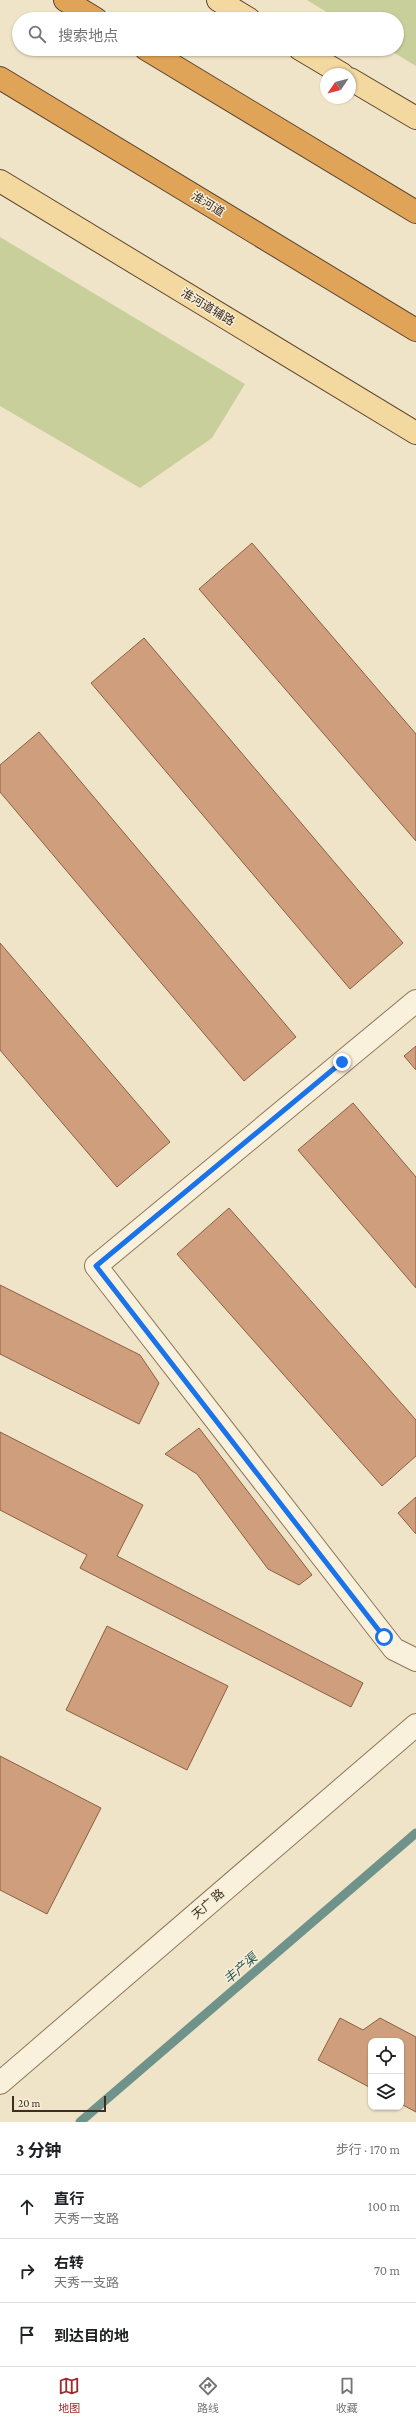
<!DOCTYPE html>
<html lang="zh">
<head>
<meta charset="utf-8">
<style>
	:root { --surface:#fff; --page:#f2f2f2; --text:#202124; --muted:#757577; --line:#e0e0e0; --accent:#9e2a2b }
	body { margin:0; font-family:"Crimson Pro","Noto Sans SC",serif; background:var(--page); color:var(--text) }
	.controls { position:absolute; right:12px; bottom:12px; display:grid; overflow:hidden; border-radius:8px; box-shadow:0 1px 3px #0004 }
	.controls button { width:36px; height:36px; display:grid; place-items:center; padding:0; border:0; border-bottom:1px solid var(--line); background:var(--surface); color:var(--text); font:20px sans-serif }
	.compass { position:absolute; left:320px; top:68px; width:36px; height:36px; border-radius:50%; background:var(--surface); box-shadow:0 1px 3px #0004; rotate:235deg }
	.scale { position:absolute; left:12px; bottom:10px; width:94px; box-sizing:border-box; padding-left:4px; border:2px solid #3d2e20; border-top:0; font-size:11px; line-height:14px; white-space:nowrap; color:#3d2e20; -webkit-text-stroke:3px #f7eed8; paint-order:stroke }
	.stop { position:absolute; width:12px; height:12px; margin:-9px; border:3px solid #1a73e8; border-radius:50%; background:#fff }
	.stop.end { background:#1a73e8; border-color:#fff; box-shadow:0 1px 4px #0008 }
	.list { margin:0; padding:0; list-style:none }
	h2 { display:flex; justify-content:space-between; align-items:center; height:52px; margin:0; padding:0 16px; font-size:17px }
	h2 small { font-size:13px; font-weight:400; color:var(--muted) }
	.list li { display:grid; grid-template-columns:26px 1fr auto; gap:12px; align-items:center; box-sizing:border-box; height:64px; padding:0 16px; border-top:1px solid var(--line) }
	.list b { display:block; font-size:15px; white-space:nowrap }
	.list p { margin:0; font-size:13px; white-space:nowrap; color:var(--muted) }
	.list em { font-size:13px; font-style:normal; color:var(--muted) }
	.icon { flex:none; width:22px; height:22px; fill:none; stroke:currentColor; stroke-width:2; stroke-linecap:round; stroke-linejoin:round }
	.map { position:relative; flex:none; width:416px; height:2122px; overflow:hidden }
	.search { position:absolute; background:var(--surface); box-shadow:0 1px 3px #0004; left:12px; right:12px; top:12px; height:44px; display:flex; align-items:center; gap:10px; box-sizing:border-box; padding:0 14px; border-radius:22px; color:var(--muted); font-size:15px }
	.sheet { height:244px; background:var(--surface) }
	nav { display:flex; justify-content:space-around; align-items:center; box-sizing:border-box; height:56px; border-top:1px solid var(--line); background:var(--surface); font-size:11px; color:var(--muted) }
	nav a { display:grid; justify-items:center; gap:2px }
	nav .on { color:var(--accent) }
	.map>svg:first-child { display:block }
	.green { fill:#c9cf9b }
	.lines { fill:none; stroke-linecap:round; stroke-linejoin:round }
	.stream { stroke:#6f938a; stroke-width:9 }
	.building { fill:#cf9f7d; stroke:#8d5f41 }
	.minor-casing { stroke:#8d765c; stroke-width:24 }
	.major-casing { stroke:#5b4430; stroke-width:24 }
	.highway-casing { stroke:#5b4430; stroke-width:24 }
	.minor { stroke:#faf1dc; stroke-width:22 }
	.major { stroke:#f3d9a0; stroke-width:22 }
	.highway { stroke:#e0a458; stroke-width:22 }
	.route { stroke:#1a73e8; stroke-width:5 }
	.labels { text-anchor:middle; stroke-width:3; stroke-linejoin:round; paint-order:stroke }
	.street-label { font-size:12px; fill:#3d2e20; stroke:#f7eed8 }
	.water-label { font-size:13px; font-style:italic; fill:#2f5d5a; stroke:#f7eed8 }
</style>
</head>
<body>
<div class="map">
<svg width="416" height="2122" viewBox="0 0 416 2122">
	<rect width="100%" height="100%" fill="#f0e4c8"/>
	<g class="green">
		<path d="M307 0H416V66L388 49H397V19H338Z"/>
		<path d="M0 237 245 384 212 438 140 488 0 406Z"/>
	</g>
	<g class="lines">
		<path class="stream" d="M80 2122 416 1833"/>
	</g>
	<g class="building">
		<path d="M252 543 416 734V841L199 589Z"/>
		<path d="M144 638 403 943 350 989 91 683Z"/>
		<path d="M39 732 296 1037 244 1081 0 792V765Z"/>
		<path d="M0 943 170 1142 117 1187 0 1050Z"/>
		<path d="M416 1046V1070L404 1056Z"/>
		<path d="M353 1103 416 1177V1288L298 1150Z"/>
		<path d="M229 1208 416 1420V1456L382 1486 177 1254Z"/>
		<path d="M0 1285 140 1355 159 1383 139 1424 0 1354Z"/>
		<path d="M199 1428 312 1575 299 1585 268 1569 197 1474 165 1454Z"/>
		<path d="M0 1432 143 1505 117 1556 363 1683 351 1707 80 1568 87 1555 0 1510Z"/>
		<path d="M416 1497V1534L398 1513Z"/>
		<path d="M107 1626 228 1686 187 1770 66 1710Z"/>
		<path d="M0 1756 101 1808 47 1914 0 1890Z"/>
		<path d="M340 2018 363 2030 380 2018 416 2037V2112L401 2104V2041H371V2088L318 2060Z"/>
	</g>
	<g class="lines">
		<defs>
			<g id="minor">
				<path d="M416 1001 96 1266 394 1649 416 1660"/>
				<path d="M0 2083 416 1725"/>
			</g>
			<g id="major">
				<path d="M218 0 249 19"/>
				<path d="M300 49 342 74"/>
				<path d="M350 79 416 118"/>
				<path d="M0 181 416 433"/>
			</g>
			<g id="highway">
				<path d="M65 0 96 19"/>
				<path d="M146 49 416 212"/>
				<path d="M0 78 416 330"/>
			</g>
		</defs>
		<use href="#minor" class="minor-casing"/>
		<use href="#major" class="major-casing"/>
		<use href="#highway" class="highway-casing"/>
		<use href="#minor" class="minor"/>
		<use href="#major" class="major"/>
		<use href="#highway" class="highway"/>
	</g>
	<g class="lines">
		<path class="route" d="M342 1062 96 1266 384 1637"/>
	</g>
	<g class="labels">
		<g class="street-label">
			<text transform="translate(208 204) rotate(31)" y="4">淮河道</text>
			<text transform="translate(208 307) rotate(31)" y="4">淮河道辅路</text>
			<text transform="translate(208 1904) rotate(-41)" y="4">天广 路</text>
		</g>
		<g class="water-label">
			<text transform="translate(240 1968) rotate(-41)" y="5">丰产渠</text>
		</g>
	</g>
</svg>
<div class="controls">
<button><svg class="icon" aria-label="locate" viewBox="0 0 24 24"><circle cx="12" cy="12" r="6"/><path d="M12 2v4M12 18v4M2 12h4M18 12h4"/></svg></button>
<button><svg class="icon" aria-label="layers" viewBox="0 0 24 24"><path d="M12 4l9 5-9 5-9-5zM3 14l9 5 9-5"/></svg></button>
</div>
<svg class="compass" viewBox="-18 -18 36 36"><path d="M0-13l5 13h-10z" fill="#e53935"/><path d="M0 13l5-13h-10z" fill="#757577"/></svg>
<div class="scale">20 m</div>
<div class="stop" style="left:384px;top:1637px"></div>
<div class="stop end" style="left:342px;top:1062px"></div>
<div class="search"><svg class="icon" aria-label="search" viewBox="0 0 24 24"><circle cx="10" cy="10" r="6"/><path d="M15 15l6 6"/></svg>搜索地点</div>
</div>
<section class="sheet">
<h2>3 分钟<small>步行 · 170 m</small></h2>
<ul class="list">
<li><svg class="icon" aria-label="ahead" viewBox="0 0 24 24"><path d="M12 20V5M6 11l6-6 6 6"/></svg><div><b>直行</b><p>天秀一支路</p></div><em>100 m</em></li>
<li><svg class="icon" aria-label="right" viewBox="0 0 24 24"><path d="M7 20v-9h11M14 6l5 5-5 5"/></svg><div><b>右转</b><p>天秀一支路</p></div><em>70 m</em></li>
<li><svg class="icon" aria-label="arrive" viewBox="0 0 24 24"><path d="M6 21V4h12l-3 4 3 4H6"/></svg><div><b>到达目的地</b></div></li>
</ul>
</section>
<nav>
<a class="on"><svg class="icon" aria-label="map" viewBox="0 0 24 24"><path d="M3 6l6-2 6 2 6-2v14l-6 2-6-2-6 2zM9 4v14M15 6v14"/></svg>地图</a>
<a><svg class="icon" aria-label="directions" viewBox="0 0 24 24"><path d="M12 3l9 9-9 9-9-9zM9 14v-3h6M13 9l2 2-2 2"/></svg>路线</a>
<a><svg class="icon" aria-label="saved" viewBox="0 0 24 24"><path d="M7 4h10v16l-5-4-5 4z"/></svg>收藏</a>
</nav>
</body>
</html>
